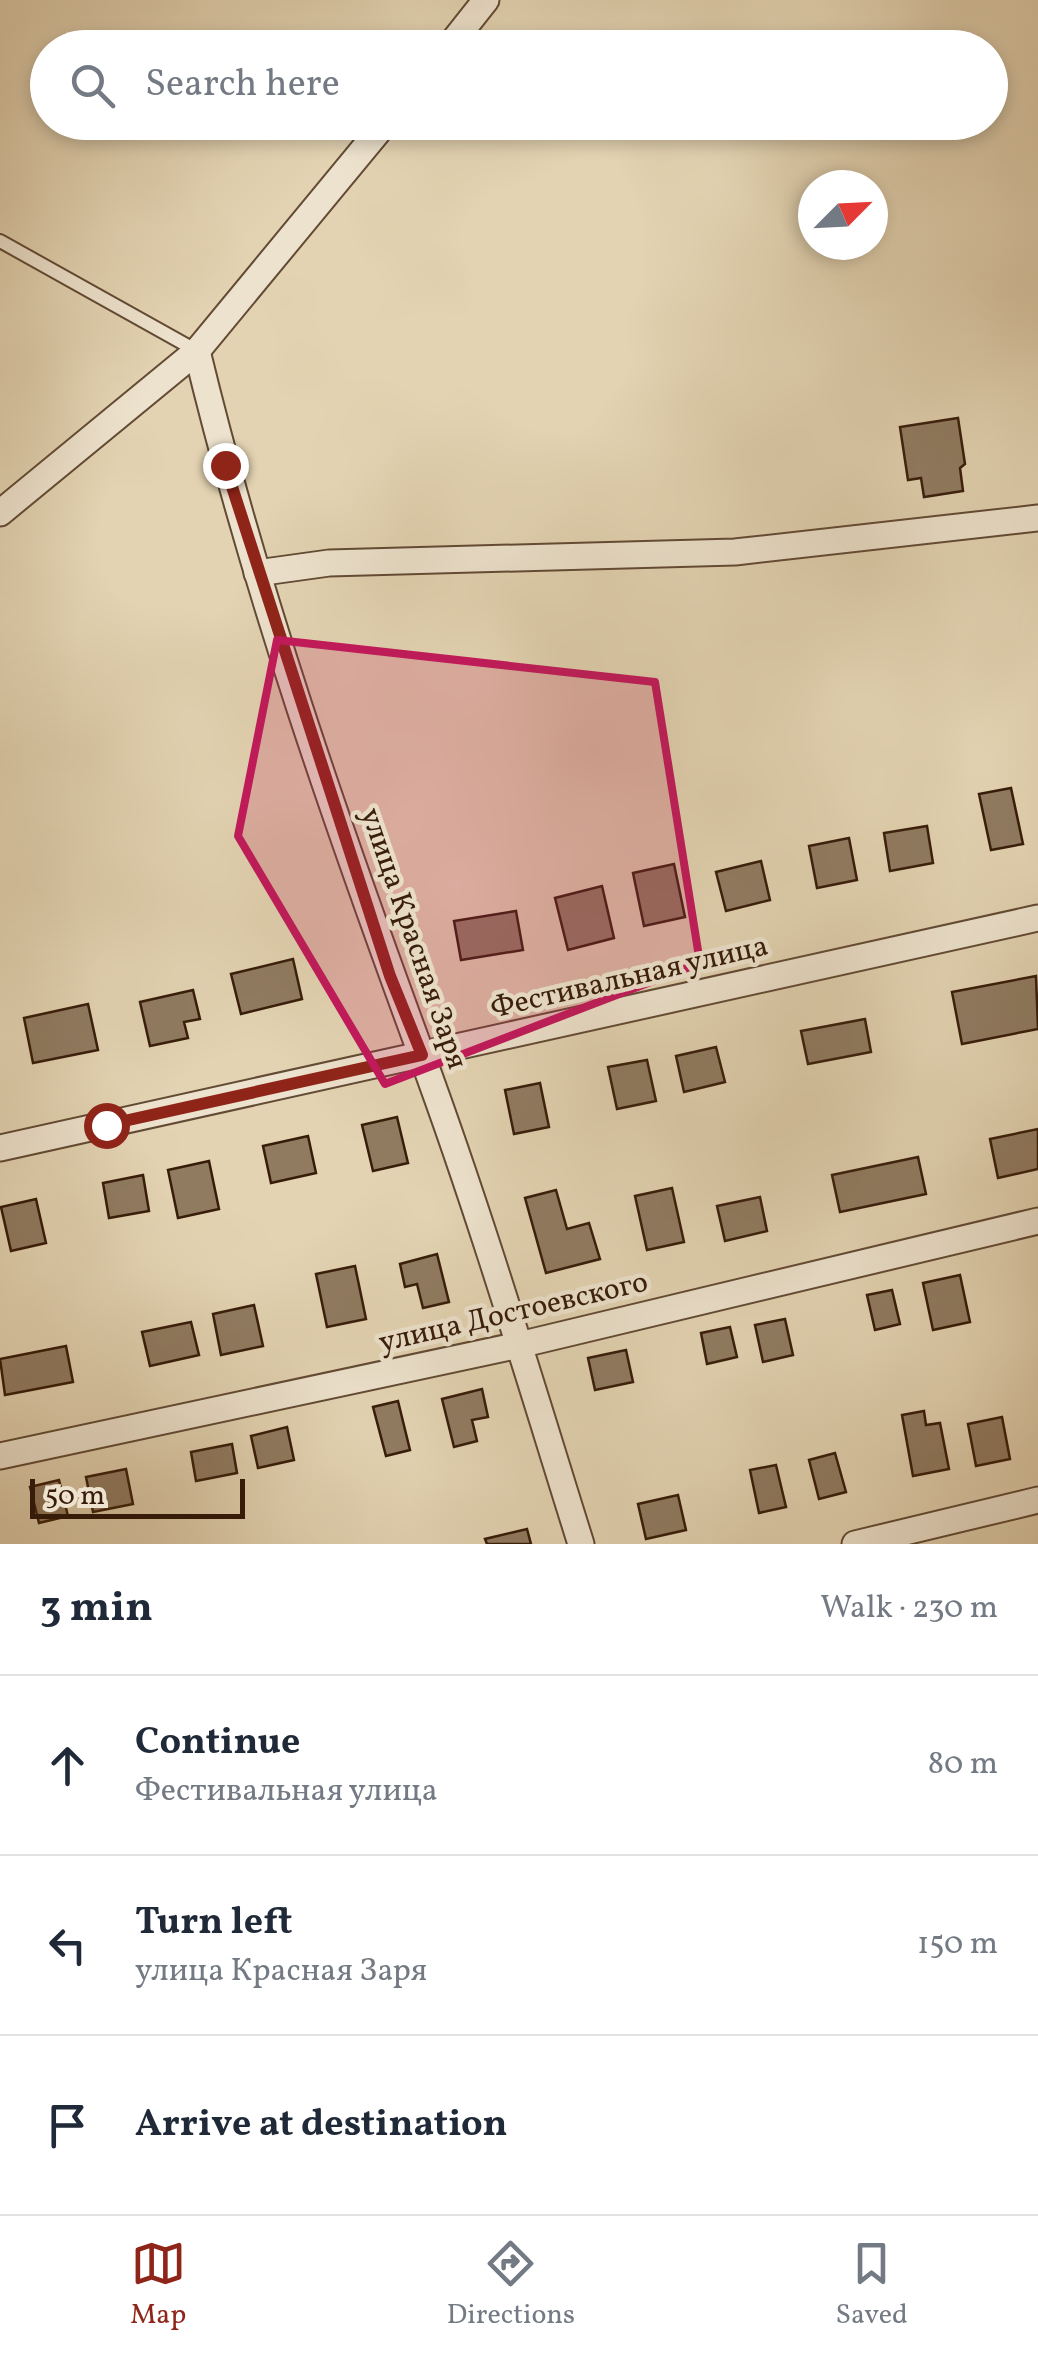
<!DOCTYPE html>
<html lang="en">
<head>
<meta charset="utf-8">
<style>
	:root { --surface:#fff; --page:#f2f2f3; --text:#1f2937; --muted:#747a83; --line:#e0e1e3; --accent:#8f2418 }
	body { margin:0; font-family:Vollkorn,serif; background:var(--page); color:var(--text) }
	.compass { position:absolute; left:798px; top:170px; width:90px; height:90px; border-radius:50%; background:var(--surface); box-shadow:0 5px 15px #0003; rotate:66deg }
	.scale { position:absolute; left:30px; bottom:25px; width:215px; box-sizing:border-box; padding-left:10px; border:5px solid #371c0a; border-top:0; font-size:28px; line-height:35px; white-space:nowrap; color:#371c0a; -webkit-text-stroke:8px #ede2cd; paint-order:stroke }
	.stop { position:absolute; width:30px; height:30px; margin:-22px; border:8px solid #8f2418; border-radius:50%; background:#fff }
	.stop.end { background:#8f2418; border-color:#fff; box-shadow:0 2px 10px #0008 }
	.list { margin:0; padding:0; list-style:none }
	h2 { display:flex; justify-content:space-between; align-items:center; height:130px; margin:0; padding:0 40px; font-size:42px }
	h2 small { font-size:32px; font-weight:400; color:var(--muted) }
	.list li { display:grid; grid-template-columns:65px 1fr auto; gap:30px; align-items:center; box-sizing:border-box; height:180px; padding:0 40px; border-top:2px solid var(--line) }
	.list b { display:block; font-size:38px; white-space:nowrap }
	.list p { margin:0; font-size:32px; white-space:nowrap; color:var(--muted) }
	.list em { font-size:32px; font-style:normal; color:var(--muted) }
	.icon { flex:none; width:55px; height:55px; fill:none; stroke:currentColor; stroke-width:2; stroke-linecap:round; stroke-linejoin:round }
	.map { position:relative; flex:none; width:1038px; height:1544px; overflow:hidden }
	.search { position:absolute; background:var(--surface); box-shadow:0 5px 15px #0003; left:30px; right:30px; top:30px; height:110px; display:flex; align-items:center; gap:25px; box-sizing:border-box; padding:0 35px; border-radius:55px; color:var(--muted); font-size:38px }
	.sheet { height:670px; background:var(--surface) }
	nav { display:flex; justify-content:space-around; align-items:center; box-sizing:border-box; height:140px; border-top:2px solid var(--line); background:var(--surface); font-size:28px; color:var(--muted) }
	nav a { display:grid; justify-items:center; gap:5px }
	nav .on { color:var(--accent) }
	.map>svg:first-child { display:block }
	.building { fill:#907b61; stroke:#371c0a; stroke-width:2.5 }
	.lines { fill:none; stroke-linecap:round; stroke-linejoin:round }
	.service-casing { stroke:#624a34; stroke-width:16 }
	.minor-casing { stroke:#624a34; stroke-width:29 }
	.service { stroke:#ede2cd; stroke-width:12 }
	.minor { stroke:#ede2cd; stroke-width:25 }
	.route { stroke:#8f2418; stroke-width:12 }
	.marked { fill:#c2185b; fill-opacity:0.2; stroke:#c2185b; stroke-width:8; stroke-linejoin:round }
	.labels { text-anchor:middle; stroke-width:9; stroke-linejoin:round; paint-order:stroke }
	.street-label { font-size:30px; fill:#371c0a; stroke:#ede2cd }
</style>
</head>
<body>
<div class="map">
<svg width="1038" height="1544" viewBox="0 0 1038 1544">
	<rect width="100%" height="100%" fill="#e3d3b2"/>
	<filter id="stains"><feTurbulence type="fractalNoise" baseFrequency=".002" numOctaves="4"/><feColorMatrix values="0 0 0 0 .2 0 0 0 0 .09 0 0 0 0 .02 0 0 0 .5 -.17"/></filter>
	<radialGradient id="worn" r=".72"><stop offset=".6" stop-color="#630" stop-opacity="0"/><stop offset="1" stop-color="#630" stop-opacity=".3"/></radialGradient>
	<g class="building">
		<path d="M958 418 965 464 960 468 963 491 924 497 921 478 908 480 900 427Z"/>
		<path d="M1011 788 1023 844 991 850 979 794Z"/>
		<path d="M927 826 933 863 890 871 884 833Z"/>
		<path d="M849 838 857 880 817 888 809 846Z"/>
		<path d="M761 861 770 900 726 911 716 872Z"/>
		<path d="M674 864 685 917 644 926 633 873Z"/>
		<path d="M602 886 614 938 568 950 555 898Z"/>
		<path d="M516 911 523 950 461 960 454 921Z"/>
		<path d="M293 959 302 999 241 1014 231 974Z"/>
		<path d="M1036 976 1038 1029 962 1044 952 992Z"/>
		<path d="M193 990 200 1019 184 1022 188 1038 150 1046 140 1002Z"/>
		<path d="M88 1004 98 1050 33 1063 24 1018Z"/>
		<path d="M865 1019 871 1052 808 1064 801 1031Z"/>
		<path d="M716 1047 725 1082 684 1092 676 1056Z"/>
		<path d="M647 1060 656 1101 617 1109 608 1067Z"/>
		<path d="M540 1083 549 1127 514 1134 505 1090Z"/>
		<path d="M397 1117 408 1163 373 1171 362 1125Z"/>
		<path d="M1038 1129V1169L998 1178 990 1139Z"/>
		<path d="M308 1136 316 1173 271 1183 263 1146Z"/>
		<path d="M918 1157 926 1194 840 1212 832 1175Z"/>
		<path d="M209 1161 219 1209 178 1218 168 1170Z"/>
		<path d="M143 1175 149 1211 109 1218 103 1183Z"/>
		<path d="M672 1188 684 1242 647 1250 635 1196Z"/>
		<path d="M556 1190 567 1229 589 1223 600 1259 546 1273 525 1198Z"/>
		<path d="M760 1197 767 1231 725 1241 717 1206Z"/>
		<path d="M36 1199 46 1243 11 1251 1 1207Z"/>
		<path d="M437 1254 449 1302 423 1308 417 1284 405 1287 400 1264Z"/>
		<path d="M355 1266 366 1319 327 1327 316 1274Z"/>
		<path d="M960 1275 970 1322 933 1330 923 1283Z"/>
		<path d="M892 1290 900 1324 875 1330 867 1295Z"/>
		<path d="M254 1305 263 1346 221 1355 213 1314Z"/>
		<path d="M785 1319 793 1355 763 1362 755 1325Z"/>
		<path d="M191 1322 199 1355 150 1366 142 1332Z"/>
		<path d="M730 1327 737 1357 707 1364 701 1333Z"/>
		<path d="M66 1346 73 1382 5 1395 0 1359Z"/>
		<path d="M626 1350 633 1382 595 1390 588 1358Z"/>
		<path d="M482 1389 488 1417 472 1420 477 1441 454 1447 442 1399Z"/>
		<path d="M398 1401 410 1450 386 1456 373 1407Z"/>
		<path d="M924 1411 926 1425 940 1423 949 1469 913 1476 902 1415Z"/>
		<path d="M1002 1417 1010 1459 976 1466 968 1424Z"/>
		<path d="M287 1427 294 1460 258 1468 251 1436Z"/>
		<path d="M232 1444 237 1473 196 1481 191 1452Z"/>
		<path d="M835 1453 846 1492 819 1499 809 1460Z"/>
		<path d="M776 1465 786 1507 759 1513 750 1470Z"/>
		<path d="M126 1469 133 1504 93 1512 86 1477Z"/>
		<path d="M59 1480 68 1516 39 1523 30 1487Z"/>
		<path d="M678 1495 686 1530 646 1539 638 1504Z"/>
		<path d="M527 1529 531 1544H487L485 1539Z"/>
	</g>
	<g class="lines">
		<defs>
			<path id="service" d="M0 241 197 351"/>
			<g id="minor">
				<path d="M448 48 486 0"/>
				<path d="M197 351C255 591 337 825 422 1056 481 1216 530 1381 581 1544"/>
				<path d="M0 513 197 351 386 122"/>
				<path d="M257 573 329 563 735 552 1038 518"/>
				<path d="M0 1148 1038 918"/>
				<path d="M0 1456 519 1345 1038 1221"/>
				<path d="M855 1544 1038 1500"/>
			</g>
		</defs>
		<use href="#service" class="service-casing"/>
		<use href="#minor" class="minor-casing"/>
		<use href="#service" class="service"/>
		<use href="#minor" class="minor"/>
	</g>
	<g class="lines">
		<path class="route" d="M106 1125 422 1055 390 976 225 465"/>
	</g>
	<path class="marked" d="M277 640 655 682 700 963 385 1084 238 836Z"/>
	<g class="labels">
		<g class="street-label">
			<text transform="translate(415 938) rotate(71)" y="10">улица Красная Заря</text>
			<text transform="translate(629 976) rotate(-13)" y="10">Фестивальная улица</text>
			<text transform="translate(513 1311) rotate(-13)" y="10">улица Достоевского</text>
		</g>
	</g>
	<rect width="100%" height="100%" filter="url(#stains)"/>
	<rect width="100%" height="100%" fill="url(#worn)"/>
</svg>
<svg class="compass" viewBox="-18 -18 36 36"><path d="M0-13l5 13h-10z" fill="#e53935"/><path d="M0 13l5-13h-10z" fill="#747a83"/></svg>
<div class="scale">50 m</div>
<div class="stop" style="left:106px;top:1125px"></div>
<div class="stop end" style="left:225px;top:465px"></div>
<div class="search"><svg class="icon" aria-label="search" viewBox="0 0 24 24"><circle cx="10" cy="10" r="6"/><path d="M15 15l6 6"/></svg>Search here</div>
</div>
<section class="sheet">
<h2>3 min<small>Walk · 230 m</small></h2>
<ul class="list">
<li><svg class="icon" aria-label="ahead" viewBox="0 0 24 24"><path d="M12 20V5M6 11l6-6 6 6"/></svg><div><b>Continue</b><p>Фестивальная улица</p></div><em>80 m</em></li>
<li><svg class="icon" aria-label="left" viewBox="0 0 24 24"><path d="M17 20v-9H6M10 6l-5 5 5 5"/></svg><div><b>Turn left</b><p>улица Красная Заря</p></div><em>150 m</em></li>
<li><svg class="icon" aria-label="arrive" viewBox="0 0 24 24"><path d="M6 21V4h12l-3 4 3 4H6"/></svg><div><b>Arrive at destination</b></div></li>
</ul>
</section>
<nav>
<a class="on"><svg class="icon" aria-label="map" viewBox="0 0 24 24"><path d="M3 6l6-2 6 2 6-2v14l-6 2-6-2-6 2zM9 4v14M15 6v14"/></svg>Map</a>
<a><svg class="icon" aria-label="directions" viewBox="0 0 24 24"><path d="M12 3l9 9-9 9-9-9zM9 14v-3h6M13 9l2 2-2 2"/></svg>Directions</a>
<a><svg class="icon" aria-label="saved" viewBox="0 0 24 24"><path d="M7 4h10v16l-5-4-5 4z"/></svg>Saved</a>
</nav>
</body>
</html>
